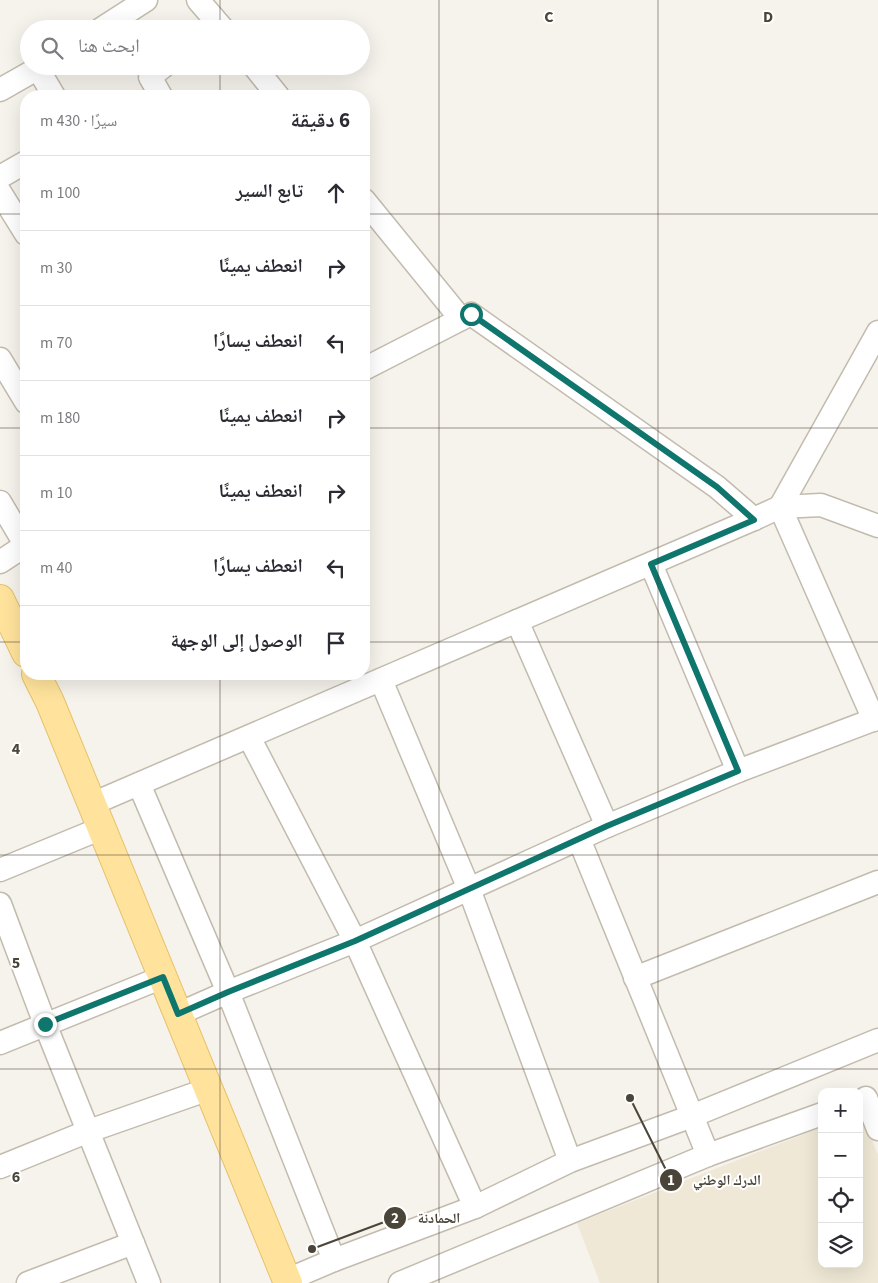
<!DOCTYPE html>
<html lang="ar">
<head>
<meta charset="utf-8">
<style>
	:root { --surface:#fff; --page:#f7f7f7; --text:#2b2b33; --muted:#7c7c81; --line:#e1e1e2 }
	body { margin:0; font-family:"Source Sans 3","Noto Naskh Arabic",sans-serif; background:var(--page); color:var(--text); direction:rtl }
	.controls { position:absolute; right:15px; bottom:15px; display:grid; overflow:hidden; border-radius:10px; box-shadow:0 5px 20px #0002 }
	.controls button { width:45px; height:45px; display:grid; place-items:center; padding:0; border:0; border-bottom:1px solid var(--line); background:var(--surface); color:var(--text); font:25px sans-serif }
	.stop { position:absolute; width:15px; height:15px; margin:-11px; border:4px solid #0f766e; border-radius:50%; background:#fff }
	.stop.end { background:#0f766e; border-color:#fff; box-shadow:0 1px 5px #0008 }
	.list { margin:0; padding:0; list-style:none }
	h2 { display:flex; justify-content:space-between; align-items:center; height:65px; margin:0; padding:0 20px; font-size:21px }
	h2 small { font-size:16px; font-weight:400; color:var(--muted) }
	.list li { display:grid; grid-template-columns:32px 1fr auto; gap:15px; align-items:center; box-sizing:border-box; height:75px; padding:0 20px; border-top:1px solid var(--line) }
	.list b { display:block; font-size:19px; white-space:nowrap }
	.list em { font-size:16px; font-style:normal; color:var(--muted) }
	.icon { flex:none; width:28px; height:28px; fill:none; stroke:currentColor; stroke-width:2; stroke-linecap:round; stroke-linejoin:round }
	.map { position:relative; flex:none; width:878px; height:1283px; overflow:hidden; direction:ltr }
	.search { position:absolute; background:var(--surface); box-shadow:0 5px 20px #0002; left:20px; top:20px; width:350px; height:55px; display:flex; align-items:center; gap:12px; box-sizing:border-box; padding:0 18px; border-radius:28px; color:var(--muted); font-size:19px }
	.panel { position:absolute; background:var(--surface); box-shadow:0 5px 20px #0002; left:20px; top:90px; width:350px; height:590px; border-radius:20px; direction:rtl }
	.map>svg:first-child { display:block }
	.education { fill:#efe8d6 }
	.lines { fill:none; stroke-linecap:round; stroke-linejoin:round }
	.street-casing { stroke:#c2bbae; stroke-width:25 }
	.primary-casing { stroke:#e6c16a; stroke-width:30 }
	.street { stroke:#fff; stroke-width:22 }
	.primary { stroke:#ffe39c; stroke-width:28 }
	.route { stroke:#0f766e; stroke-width:6 }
	.grid { fill:none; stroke:#4b4439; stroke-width:1; stroke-opacity:0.55 }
	.grid-label { font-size:16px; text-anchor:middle; font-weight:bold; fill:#4b4439; stroke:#fff; stroke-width:4; stroke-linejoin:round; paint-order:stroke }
	.leader { fill:none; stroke:#4b4439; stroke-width:2 }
	.callout-dot { fill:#4b4439; stroke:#fff; stroke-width:2 }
	.mark-label { font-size:15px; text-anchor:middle; font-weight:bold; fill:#fff }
	.callout-label { font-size:14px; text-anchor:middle; font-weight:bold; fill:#4b4439; stroke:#fff; stroke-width:4; stroke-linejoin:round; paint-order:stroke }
</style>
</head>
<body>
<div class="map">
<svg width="878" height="1283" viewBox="0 0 878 1283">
	<rect width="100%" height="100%" fill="#f6f3ec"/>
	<path class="education" d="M859 1112H861L878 1155V1283H600L577 1223 822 1127V1264H859Z"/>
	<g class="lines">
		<defs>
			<g id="street">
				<path d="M198 0 223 29"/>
				<path d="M101 29 146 0"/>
				<path d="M254 66 278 96"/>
				<path d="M38 69 54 96"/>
				<path d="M0 90 42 66"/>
				<path d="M161 96 150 77 164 66"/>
				<path d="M0 177 26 162"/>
				<path d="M0 192 26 234"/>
				<path d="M364 200 461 319"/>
				<path d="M0 359 26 402"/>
				<path d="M364 369 471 314 717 487 754 519"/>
				<path d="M0 502 26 546"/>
				<path d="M0 562 26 545"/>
				<path d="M651 564 738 771"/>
				<path d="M517 621 607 826"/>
				<path d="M381 680 469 889 570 1161"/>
				<path d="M874 720 780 507 878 332"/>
				<path d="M249 737 355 941 475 1207"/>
				<path d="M139 784 228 992 334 1260"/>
				<path d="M92 804 754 519 780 507 821 505 878 526"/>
				<path d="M579 839 708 1155"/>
				<path d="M0 870 102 828"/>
				<path d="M0 904 45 1024 149 1283"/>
				<path d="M635 978 878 882"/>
				<path d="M178 1014 228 992 355 941 607 826 738 771 878 718"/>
				<path d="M0 1043 163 977"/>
				<path d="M866 1098 878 1129"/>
				<path d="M0 1167 89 1131 209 1089"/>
				<path d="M287 1280 334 1260 475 1207 570 1161 692 1116 878 1040"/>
				<path d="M28 1283 133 1243"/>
				<path d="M400 1283 708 1155 822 1114"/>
			</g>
			<g id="primary">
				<path d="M0 599 26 653"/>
				<path d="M36 674 50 702 288 1283"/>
			</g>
		</defs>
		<use href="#street" class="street-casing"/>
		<use href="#primary" class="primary-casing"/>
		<use href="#street" class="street"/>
		<use href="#primary" class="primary"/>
	</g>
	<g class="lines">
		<path class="route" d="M45 1024 163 977 178 1014 228 992 355 941 607 826 738 771 651 564 754 520 717 487 471 314"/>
	</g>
	<path class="grid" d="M220 0V29M439 0V1283M658 0V1283M220 66V96M0 214H26M364 214H878M0 428H26M364 428H878M0 642H26M364 642H878M220 674V1283M0 855H878M0 1069H878"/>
	<g class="grid-label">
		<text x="549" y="22">C</text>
		<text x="768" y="22">D</text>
		<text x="16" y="754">4</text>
		<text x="16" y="968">5</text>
		<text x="16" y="1182">6</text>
	</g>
	<path class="leader" d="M630 1098L671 1180M312 1249L395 1218"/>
	<g class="callout-dot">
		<circle cx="630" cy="1098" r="5"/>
		<circle cx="312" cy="1249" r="5"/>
		<circle cx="671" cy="1180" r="12"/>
		<circle cx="395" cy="1218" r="12"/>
	</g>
	<g class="mark-label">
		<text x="671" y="1185">1</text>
		<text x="395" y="1223">2</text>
	</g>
	<g class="callout-label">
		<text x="727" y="1185">الدرك الوطني</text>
		<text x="439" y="1223">الحمادنة</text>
	</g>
</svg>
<div class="controls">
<button>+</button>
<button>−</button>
<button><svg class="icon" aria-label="locate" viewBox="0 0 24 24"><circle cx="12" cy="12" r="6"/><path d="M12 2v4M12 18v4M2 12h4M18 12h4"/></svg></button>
<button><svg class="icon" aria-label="layers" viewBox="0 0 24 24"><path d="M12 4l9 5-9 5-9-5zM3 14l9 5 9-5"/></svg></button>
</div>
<div class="stop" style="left:471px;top:314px"></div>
<div class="stop end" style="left:45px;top:1024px"></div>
<div class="search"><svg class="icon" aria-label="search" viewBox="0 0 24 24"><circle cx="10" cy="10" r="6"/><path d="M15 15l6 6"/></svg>ابحث هنا</div>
<section class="panel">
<h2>6 دقيقة<small>سيرًا · 430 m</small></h2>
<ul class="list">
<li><svg class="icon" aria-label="ahead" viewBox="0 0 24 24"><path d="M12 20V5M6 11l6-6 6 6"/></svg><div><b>تابع السير</b></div><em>100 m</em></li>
<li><svg class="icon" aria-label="right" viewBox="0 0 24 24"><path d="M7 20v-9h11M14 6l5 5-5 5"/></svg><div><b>انعطف يمينًا</b></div><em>30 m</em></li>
<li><svg class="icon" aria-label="left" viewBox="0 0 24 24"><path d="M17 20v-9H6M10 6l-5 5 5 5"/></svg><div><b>انعطف يسارًا</b></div><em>70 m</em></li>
<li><svg class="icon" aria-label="right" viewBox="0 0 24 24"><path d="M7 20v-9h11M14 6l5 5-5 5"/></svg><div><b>انعطف يمينًا</b></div><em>180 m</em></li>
<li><svg class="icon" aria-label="right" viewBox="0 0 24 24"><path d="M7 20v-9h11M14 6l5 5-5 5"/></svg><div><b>انعطف يمينًا</b></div><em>10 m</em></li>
<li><svg class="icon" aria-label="left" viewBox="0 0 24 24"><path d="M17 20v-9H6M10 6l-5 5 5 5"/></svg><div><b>انعطف يسارًا</b></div><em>40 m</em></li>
<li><svg class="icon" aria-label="arrive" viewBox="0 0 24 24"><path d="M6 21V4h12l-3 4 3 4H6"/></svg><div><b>الوصول إلى الوجهة</b></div></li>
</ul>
</section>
</div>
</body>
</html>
